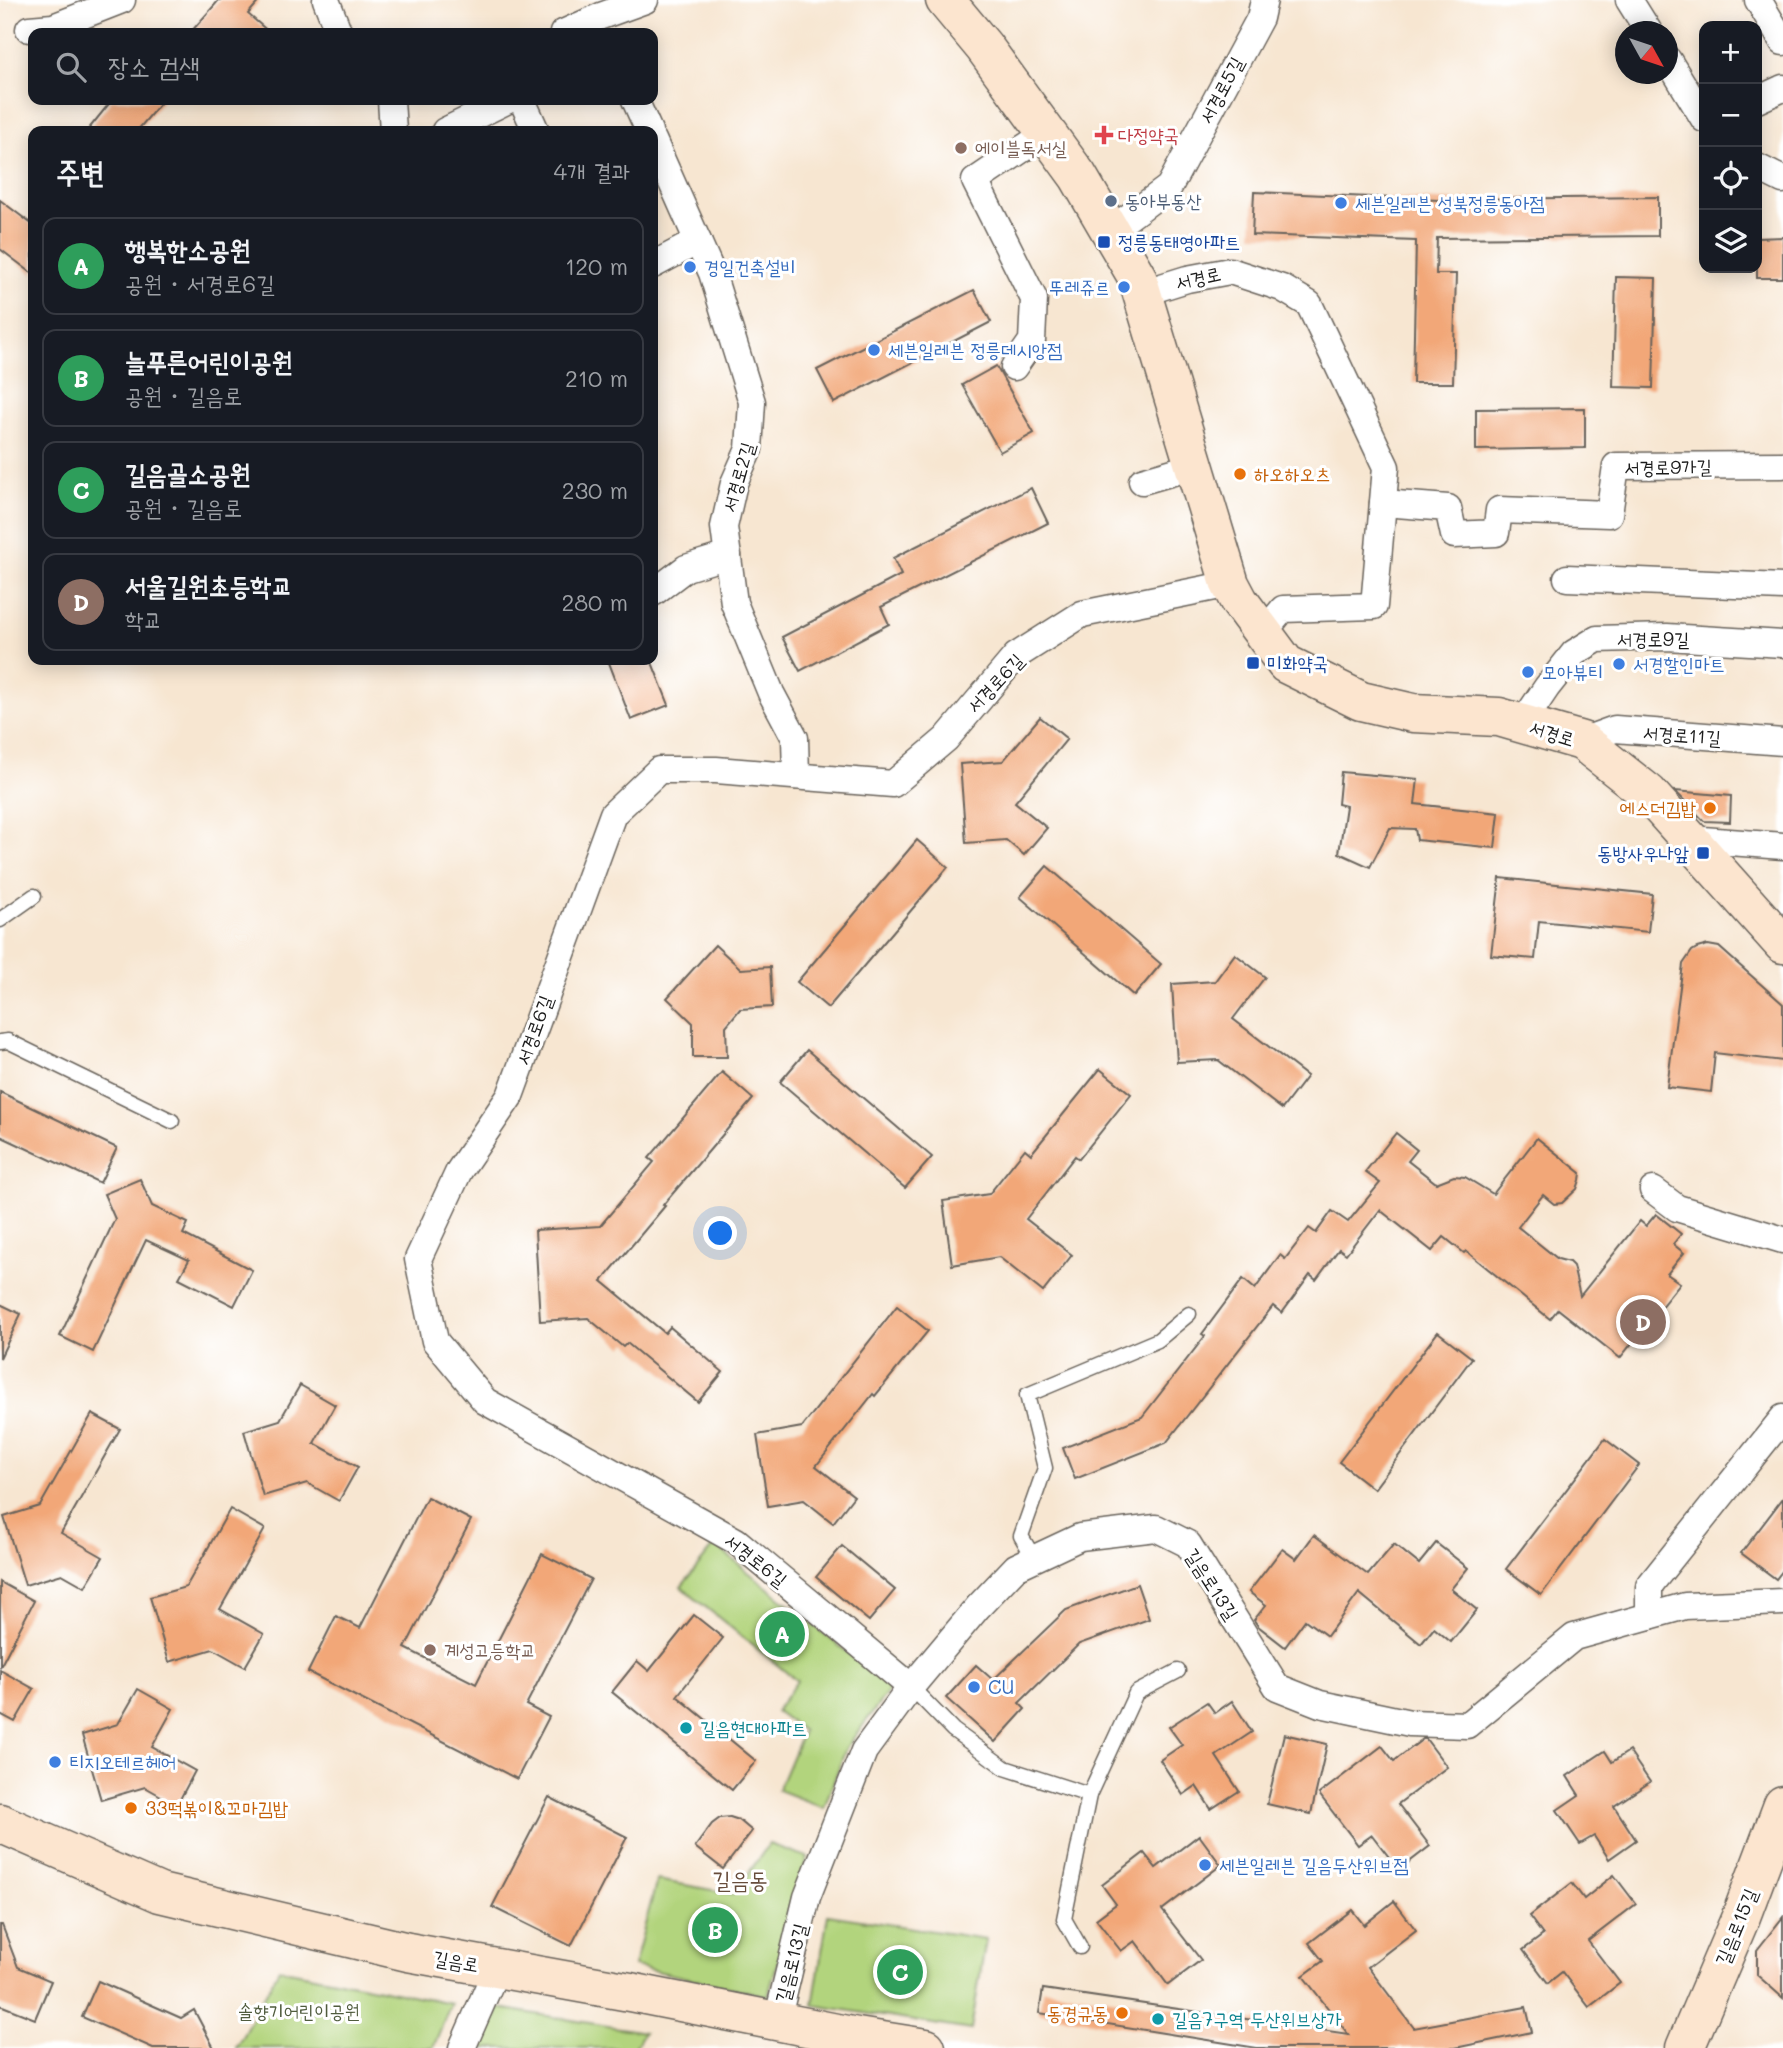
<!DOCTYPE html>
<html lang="ko">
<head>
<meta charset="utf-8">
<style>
	:root { --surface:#171b24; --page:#20242c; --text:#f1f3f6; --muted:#9ea1a6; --line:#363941; --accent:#1f6fb2 }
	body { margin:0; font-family:Mali,"Poor Story",sans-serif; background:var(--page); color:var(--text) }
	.controls { position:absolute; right:21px; top:21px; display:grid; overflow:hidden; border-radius:14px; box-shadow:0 4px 18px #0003 }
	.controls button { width:63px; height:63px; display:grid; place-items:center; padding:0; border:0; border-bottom:2px solid var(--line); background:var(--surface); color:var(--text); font:35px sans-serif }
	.compass { position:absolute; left:1615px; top:21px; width:63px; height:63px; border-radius:50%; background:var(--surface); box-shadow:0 4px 18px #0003; rotate:130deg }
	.you { position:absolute; left:721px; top:1234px; width:24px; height:24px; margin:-18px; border:5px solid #fff; border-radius:50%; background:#1a73e8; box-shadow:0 0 0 10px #1a73e833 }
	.badge { display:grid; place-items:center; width:46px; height:46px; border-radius:50%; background:var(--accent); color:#fff; font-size:23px; font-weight:700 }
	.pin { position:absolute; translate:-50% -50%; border:4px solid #fff; box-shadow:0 2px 7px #0006 }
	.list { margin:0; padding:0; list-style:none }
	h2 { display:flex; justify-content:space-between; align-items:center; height:91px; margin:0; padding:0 28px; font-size:30px }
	h2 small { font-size:23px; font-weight:400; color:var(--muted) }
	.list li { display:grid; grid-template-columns:46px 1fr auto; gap:21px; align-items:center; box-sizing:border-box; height:98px; margin:0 14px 14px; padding:0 14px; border:2px solid var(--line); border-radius:14px }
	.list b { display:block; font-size:26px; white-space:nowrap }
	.list p { margin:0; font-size:23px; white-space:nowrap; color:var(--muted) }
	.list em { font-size:23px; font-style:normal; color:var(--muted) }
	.icon { flex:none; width:38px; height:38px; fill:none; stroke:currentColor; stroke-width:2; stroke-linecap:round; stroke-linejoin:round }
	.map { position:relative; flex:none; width:1783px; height:2048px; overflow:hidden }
	.search { position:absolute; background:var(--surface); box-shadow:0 4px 18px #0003; left:28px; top:28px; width:630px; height:77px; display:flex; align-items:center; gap:18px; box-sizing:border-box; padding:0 24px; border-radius:14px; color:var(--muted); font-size:26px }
	.panel { position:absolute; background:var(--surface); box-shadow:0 4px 18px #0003; left:28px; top:126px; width:630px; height:539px; border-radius:14px }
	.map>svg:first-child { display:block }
	.green { fill:#b2d47d; stroke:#67784c; stroke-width:2 }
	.building { fill:#f2a778 }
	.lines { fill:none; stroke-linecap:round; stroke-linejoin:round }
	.lane-casing { stroke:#69635b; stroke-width:17 }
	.street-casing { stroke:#69635b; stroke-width:29 }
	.secondary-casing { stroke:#69635b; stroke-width:41 }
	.lane { stroke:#fff; stroke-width:14 }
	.street { stroke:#fff; stroke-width:26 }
	.secondary { stroke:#fce5cf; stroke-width:38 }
	.health-dot { fill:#e0444e; stroke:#fff; stroke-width:2.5 }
	.education-dot { fill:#8d6e63; stroke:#fff; stroke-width:2.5 }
	.service-dot { fill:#5c6f8a; stroke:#fff; stroke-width:2.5 }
	.shop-dot { fill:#3f7fe0; stroke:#fff; stroke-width:2.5 }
	.transit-dot { fill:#1a4fb4; stroke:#fff; stroke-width:2.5 }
	.food-dot { fill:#e8710a; stroke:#fff; stroke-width:2.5 }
	.culture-dot { fill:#0f9aa8; stroke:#fff; stroke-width:2.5 }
	.labels { text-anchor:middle; stroke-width:6; stroke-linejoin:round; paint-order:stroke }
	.street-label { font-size:19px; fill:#1c1c1c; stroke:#fff }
	.health-label { font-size:19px; fill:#be3a42; stroke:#fff; text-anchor:start }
	.education-label { font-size:19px; fill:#785e54; stroke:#fff; text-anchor:start }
	.service-label { font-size:19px; fill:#4e5e75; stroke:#fff; text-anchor:start }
	.shop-label { font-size:19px; fill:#366cbe; stroke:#fff; text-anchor:start }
	.transit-label { font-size:19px; fill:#164399; stroke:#fff; text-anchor:start }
	.food-label { font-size:19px; fill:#c56008; stroke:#fff; text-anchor:start }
	.culture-label { font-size:19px; fill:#0d838f; stroke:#fff; text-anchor:start }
	.park-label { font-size:19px; fill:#505c3e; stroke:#fff }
	.quarter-label { font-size:23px; fill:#674d3c; stroke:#fff }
</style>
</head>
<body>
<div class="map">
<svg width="1783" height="2048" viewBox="0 0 1783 2048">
	<rect width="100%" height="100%" fill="#fff"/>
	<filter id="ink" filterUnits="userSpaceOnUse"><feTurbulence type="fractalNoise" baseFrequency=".0143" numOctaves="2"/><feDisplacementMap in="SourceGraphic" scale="14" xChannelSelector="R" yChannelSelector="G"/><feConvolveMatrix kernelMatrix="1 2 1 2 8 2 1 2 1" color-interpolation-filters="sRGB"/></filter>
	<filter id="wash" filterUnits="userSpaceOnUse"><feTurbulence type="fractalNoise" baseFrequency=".00686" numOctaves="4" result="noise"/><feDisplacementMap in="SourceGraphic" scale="28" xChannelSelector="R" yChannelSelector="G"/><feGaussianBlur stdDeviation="1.57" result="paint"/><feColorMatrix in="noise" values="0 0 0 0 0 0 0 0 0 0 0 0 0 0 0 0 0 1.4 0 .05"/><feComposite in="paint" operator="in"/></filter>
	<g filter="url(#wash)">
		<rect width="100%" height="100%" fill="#f7e6d1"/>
		<g class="green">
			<path d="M715 1545 891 1688 846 1748 824 1808 778 1790 803 1731 776 1711 797 1681 681 1587Z"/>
			<path d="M769 1844 807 1857 768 1996 634 1966 657 1880 734 1894Z"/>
			<path d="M828 1915 986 1939 971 2030 813 2005Z"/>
			<path d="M279 1969 451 2003 433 2048H236Z"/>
			<path d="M499 2008 644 2032 635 2048H482Z"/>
		</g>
		<g id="blocks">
			<g class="building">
				<path d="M219 0H260L248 14 270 33H190Z"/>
				<path d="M112 100H163L137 131H87Z"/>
				<path d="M1254 192 1462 201V199L1658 197V236L1437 238 1436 274H1456L1453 383H1413L1416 241 1252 235Z"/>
				<path d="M0 200 33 225V274L0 249Z"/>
				<path d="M1783 237V278H1757V238Z"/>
				<path d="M1616 277 1656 278 1653 388 1613 387Z"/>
				<path d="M974 290 991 322 834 403 817 370Z"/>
				<path d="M996 366 1034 433 1000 452 962 385Z"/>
				<path d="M1585 408V448L1476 450V409Z"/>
				<path d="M1031 488 1048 523 881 607 889 624 800 671 782 637 901 575 893 558Z"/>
				<path d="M608 660H651L669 705 631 720Z"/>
				<path d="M1040 717 1067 739 1015 802 1047 828 1024 855 1006 840 966 843 960 764 1003 761Z"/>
				<path d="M1341 772 1418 779 1415 804 1499 813 1495 848 1417 840 1415 829 1390 828 1370 867 1339 853 1346 806 1338 804Z"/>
				<path d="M1675 791 1731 796 1730 822 1704 821Z"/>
				<path d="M917 840 948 867 828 1008 797 982Z"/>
				<path d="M1047 866 1161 964 1134 996 1020 897Z"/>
				<path d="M1500 878 1652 894 1648 932 1539 921 1535 959 1491 955Z"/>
				<path d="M715 945 741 969 770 967 772 1007 740 1009 726 1026 727 1057H693V1023L667 998Z"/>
				<path d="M1708 945 1719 947 1783 1004V1061L1715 1053 1711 1092 1667 1087 1683 964 1692 951 1697 948Z"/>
				<path d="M1235 954 1265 977 1233 1019 1307 1076 1282 1109 1218 1060 1177 1062 1172 984 1215 981Z"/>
				<path d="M807 1050 932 1157 905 1188 780 1082Z"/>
				<path d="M1100 1069 1131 1094 1079 1159 1075 1156 1026 1219 1072 1255 1043 1292 999 1257 952 1265 943 1201 989 1194 1025 1149 1031 1154Z"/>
				<path d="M722 1072 753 1099 663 1205 665 1206 602 1281 665 1333 670 1327 723 1372 698 1402 627 1343 623 1347 588 1318 540 1321 535 1230 600 1226 654 1162 649 1158Z"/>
				<path d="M0 1092 117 1148 100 1183 0 1136Z"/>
				<path d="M1396 1133 1417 1150 1408 1161 1436 1183 1454 1176 1465 1177 1493 1194 1537 1138 1581 1173 1580 1180 1577 1189 1562 1203 1554 1204 1543 1195 1518 1227 1558 1259 1569 1262 1573 1266 1580 1296 1640 1221 1646 1226 1656 1214 1681 1234 1673 1244 1684 1253 1667 1274 1680 1283 1620 1358 1558 1309 1550 1319 1466 1251 1464 1253 1444 1237 1432 1251 1380 1210 1346 1254 1339 1249 1316 1280 1310 1275 1282 1313 1273 1306 1166 1443 1075 1479 1063 1448 1142 1417 1205 1336 1202 1334 1243 1279 1255 1289 1280 1255 1285 1259 1309 1228 1316 1233 1332 1211 1348 1222 1380 1183 1365 1172Z"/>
				<path d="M140 1179 152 1206 188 1223 183 1234 252 1270 234 1306 179 1278 189 1260 146 1240 93 1352 60 1336 115 1219 104 1194Z"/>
				<path d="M0 1304 21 1314 0 1358Z"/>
				<path d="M897 1306 928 1331 875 1396 873 1394 816 1466 854 1496 833 1523 804 1500 768 1506 757 1435 802 1427Z"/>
				<path d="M1438 1332 1472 1358 1374 1489 1339 1462Z"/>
				<path d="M300 1385 335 1405 314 1443 358 1467 339 1501 307 1483 263 1496 244 1431 280 1420Z"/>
				<path d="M92 1414 120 1429 61 1533 103 1557 85 1587 62 1574 25 1585 4 1517 40 1506Z"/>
				<path d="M1605 1439 1639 1465 1541 1595 1506 1569Z"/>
				<path d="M427 1497 471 1520 405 1648 476 1684 542 1554 591 1579 526 1705 549 1717 517 1779 308 1672 336 1616 360 1628Z"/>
				<path d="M1783 1498V1570L1776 1579 1741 1553Z"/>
				<path d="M230 1509 265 1529 220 1609 264 1634 245 1667 213 1649 169 1662 150 1597 186 1587Z"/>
				<path d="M1314 1535 1368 1575 1394 1544 1419 1564 1436 1543 1468 1568 1451 1589 1477 1610 1451 1642 1434 1628 1421 1644 1359 1593 1327 1636 1305 1620 1285 1647 1258 1626 1254 1620 1266 1605 1249 1592 1282 1549 1296 1559Z"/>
				<path d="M842 1546 895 1590 869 1621 816 1577Z"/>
				<path d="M0 1582 34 1601 0 1667Z"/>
				<path d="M1137 1584 1149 1619 1079 1644 1019 1703 1025 1709 995 1742 946 1698 976 1665 993 1680 1066 1610Z"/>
				<path d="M694 1615 723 1638 677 1696 756 1761 732 1790 612 1692 637 1661 649 1671Z"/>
				<path d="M0 1670 34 1689 15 1722 0 1714Z"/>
				<path d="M138 1689 173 1709 152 1747 195 1771 177 1805 145 1787 101 1800 82 1735 118 1724Z"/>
				<path d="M1232 1701 1252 1732 1216 1756 1239 1791 1211 1809 1196 1786 1183 1795 1160 1760 1182 1745 1169 1727 1207 1702 1215 1713Z"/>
				<path d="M1284 1734 1327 1744 1311 1814 1267 1804Z"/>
				<path d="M1423 1739H1426L1447 1767 1398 1804 1430 1846 1399 1870 1372 1835 1358 1845 1319 1794 1382 1746 1394 1761Z"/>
				<path d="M1605 1751 1612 1762 1629 1751 1650 1782 1614 1806 1636 1840 1609 1859 1594 1836 1580 1844 1557 1810 1579 1795 1567 1776Z"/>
				<path d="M549 1797 627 1837 571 1946 492 1907Z"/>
				<path d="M730 1817 739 1820 752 1831 723 1869 695 1847 712 1824 720 1818Z"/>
				<path d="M1199 1835 1221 1865 1162 1910 1201 1960 1168 1985 1135 1941 1121 1951 1096 1919 1116 1904 1102 1885 1144 1853 1156 1868Z"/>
				<path d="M1614 1875 1636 1904 1588 1941 1620 1983 1589 2007 1562 1972 1548 1983 1523 1950 1543 1935 1529 1916 1572 1883 1584 1899Z"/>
				<path d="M1394 1901 1416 1930 1368 1967 1414 2028 1526 2007 1532 2032 1455 2048H1257L1039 2013 1043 1989 1348 2034 1303 1976 1323 1961 1309 1943 1352 1910 1364 1925Z"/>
				<path d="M1783 1917V1998L1757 1975V1950Z"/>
				<path d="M0 1925H2L18 1967 51 1981 35 2019 0 2005Z"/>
				<path d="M98 1981 181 2018 194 2010 214 2048H153L82 2017Z"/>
			</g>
		</g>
	</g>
	<g filter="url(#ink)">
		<use href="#blocks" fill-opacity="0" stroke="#69635b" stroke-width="2"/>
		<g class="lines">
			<defs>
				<g id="lane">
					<path d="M0 920 34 896"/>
					<path d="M0 1042 8 1041 172 1121"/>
					<path d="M1034 1558 1021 1536 1045 1468 1027 1395 1158 1340 1189 1314"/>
					<path d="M911 1687 953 1730 1005 1768 1089 1795"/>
					<path d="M1080 1947 1064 1919 1089 1795 1136 1693 1178 1671"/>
				</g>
				<g id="street">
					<path d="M326 0 339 33"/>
					<path d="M1629 0 1649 32"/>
					<path d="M1758 0 1783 42"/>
					<path d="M29 29 53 27 122 0"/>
					<path d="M563 33 601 16 645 0"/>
					<path d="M1668 60 1704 119"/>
					<path d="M391 100 393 131"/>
					<path d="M522 100 536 131"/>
					<path d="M635 100 649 131"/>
					<path d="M1757 100 1783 88"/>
					<path d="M445 131 508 100"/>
					<path d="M653 140 712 273 752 402 749 449 734 483 724 527 734 603 771 693 795 738 796 776"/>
					<path d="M1757 167 1783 180"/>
					<path d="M1110 231 1169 187 1260 18 1264 0"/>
					<path d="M653 265 698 241"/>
					<path d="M1142 293 1187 279 1230 271 1282 288 1309 304 1386 467 1374 606 1283 609 1263 633"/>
					<path d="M1014 367 1032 341 1034 299 975 181 1046 133"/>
					<path d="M1142 481 1194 466"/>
					<path d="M1383 503 1448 508 1454 535 1496 533 1499 510 1609 514 1616 466 1783 465"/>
					<path d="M1567 578 1783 587"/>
					<path d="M653 593 686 568 728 555"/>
					<path d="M1522 724 1547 687 1574 653 1597 639 1667 637 1783 644"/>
					<path d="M1582 741 1615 729 1783 742"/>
					<path d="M1689 839 1783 846"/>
					<path d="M1653 1190 1677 1208 1783 1240"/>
					<path d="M1649 1616V1586L1783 1418"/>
					<path d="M911 1687 736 1541 485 1401 435 1341 418 1259 459 1171 510 1096 613 814 659 770H716L893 784 946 739 1016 656 1082 614 1230 584"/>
					<path d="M777 2021 807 1897 864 1751 911 1687 978 1607 1016 1567 1080 1537 1156 1528 1188 1544 1277 1687 1320 1704 1410 1723 1467 1725 1574 1637 1685 1606 1783 1602"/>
					<path d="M462 2048 497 1968"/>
				</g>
				<g id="secondary">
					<path d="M945 0 984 47 1078 176 1137 277 1230 584 1239 601 1286 664 1361 701 1413 713 1499 717 1582 741 1648 793 1783 944"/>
					<path d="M0 1823 160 1893 408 1952 630 1992 857 2037 926 2048"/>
					<path d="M1685 2048 1740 1919 1783 1805"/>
				</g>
			</defs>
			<use href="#lane" class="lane-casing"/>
			<use href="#street" class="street-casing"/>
			<use href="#secondary" class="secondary-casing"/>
			<use href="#lane" class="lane"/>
			<use href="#street" class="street"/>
			<use href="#secondary" class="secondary"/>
		</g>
	</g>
	<path class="health-dot" d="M1100.5 124.5h7v7h7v7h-7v7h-7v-7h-7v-7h7z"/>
	<g class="education-dot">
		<circle cx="961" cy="148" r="7"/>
		<circle cx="430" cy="1650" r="7"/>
	</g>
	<circle class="service-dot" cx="1111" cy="201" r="7"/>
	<g class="shop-dot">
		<circle cx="1341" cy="203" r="7"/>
		<circle cx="690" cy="267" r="7"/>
		<circle cx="1124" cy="287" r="7"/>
		<circle cx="874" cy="350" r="7"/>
		<circle cx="1619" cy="664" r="7"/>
		<circle cx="1528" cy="672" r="7"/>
		<circle cx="974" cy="1687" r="7"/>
		<circle cx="55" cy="1762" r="7"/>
		<circle cx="1205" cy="1865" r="7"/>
	</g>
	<g class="transit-dot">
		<rect x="1097" y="235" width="14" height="14" rx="3.5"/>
		<rect x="1246" y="656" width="14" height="14" rx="3.5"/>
		<rect x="1696" y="846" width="14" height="14" rx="3.5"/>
	</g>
	<g class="food-dot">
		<circle cx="1240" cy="474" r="7"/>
		<circle cx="1710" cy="808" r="7"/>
		<circle cx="131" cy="1808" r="7"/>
		<circle cx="1122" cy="2013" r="7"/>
	</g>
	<g class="culture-dot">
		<circle cx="686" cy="1728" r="7"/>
		<circle cx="1158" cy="2019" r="7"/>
	</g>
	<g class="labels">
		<g class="street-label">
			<text transform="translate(1221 90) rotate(-62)" y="7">서경로5길</text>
			<text transform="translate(1198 278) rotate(-13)" y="7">서경로</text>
			<text transform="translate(1668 467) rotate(-1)" y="7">서경로9가길</text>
			<text transform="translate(738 477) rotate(-74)" y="7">서경로2길</text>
			<text x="1653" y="646">서경로9길</text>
			<text transform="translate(995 683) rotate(-47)" y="7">서경로6길</text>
			<text transform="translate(1552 733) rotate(17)" y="7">서경로</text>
			<text transform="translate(1682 735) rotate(4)" y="7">서경로11길</text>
			<text transform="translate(534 1030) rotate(-70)" y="7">서경로6길</text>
			<text transform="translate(756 1560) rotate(38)" y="7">서경로6길</text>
			<text transform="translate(1212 1584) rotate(57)" y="7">길음로13길</text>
			<text transform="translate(1736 1927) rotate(-68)" y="7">길음로15길</text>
			<text transform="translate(456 1961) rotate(10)" y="7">길음로</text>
			<text transform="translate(791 1963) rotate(-76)" y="7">길음로13길</text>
		</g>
		<g class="health-label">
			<text x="1118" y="142">다정약국</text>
		</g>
		<g class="education-label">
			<text x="975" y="155">에이블독서실</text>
			<text x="444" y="1657">계성고등학교</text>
		</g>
		<g class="service-label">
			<text x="1125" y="208">동아부동산</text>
		</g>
		<g class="shop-label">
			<text x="1355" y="210">세븐일레븐 성북정릉동아점</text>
			<text x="704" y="274">경일건축설비</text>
			<text x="1110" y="294" text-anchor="end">뚜레쥬르</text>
			<text x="888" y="357">세븐일레븐 정릉데시앙점</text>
			<text x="1633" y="671">서경할인마트</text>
			<text x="1542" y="679">모아뷰티</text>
			<text x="988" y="1694">CU</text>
			<text x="69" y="1769">티지오테르헤어</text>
			<text x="1219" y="1872">세븐일레븐 길음두산위브점</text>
		</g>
		<g class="transit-label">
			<text x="1118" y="249">정릉동태영아파트</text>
			<text x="1267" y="670">미화약국</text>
			<text x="1689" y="860" text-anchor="end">동방사우나앞</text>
		</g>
		<g class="food-label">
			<text x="1254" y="481">하오하오츠</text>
			<text x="1696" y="815" text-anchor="end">에스더김밥</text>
			<text x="145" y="1815">33떡볶이&amp;꼬마김밥</text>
			<text x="1108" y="2020" text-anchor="end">동경규동</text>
		</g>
		<g class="culture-label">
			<text x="700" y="1735">길음현대아파트</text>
			<text x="1172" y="2026">길음7구역 두산위브상가</text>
		</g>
		<g class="park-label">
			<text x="299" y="2018">솔향기어린이공원</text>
		</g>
		<g class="quarter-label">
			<text x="740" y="1888">길음동</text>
		</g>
	</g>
</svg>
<div class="controls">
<button>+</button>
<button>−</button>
<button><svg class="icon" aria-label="locate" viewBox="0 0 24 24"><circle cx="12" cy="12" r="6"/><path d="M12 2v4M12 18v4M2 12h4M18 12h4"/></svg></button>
<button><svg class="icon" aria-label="layers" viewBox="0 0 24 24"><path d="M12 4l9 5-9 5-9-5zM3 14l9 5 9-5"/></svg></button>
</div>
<svg class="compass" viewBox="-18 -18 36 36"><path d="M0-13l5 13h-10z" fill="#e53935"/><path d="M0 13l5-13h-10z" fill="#9ea1a6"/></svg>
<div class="you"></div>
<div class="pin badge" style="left:782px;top:1634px;background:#2e9e5b">A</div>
<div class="pin badge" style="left:715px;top:1930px;background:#2e9e5b">B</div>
<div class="pin badge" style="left:900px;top:1972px;background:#2e9e5b">C</div>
<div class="pin badge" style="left:1643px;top:1322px;background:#8d6e63">D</div>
<div class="search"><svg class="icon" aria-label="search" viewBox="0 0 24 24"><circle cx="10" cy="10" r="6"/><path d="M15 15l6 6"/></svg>장소 검색</div>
<section class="panel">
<h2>주변<small>4개 결과</small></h2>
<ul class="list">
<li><span class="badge" style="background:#2e9e5b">A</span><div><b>행복한소공원</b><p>공원 · 서경로6길</p></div><em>120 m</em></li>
<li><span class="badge" style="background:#2e9e5b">B</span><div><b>늘푸른어린이공원</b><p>공원 · 길음로</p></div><em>210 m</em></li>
<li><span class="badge" style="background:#2e9e5b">C</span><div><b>길음골소공원</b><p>공원 · 길음로</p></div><em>230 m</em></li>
<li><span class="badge" style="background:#8d6e63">D</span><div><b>서울길원초등학교</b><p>학교</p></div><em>280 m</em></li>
</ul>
</section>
</div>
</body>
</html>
